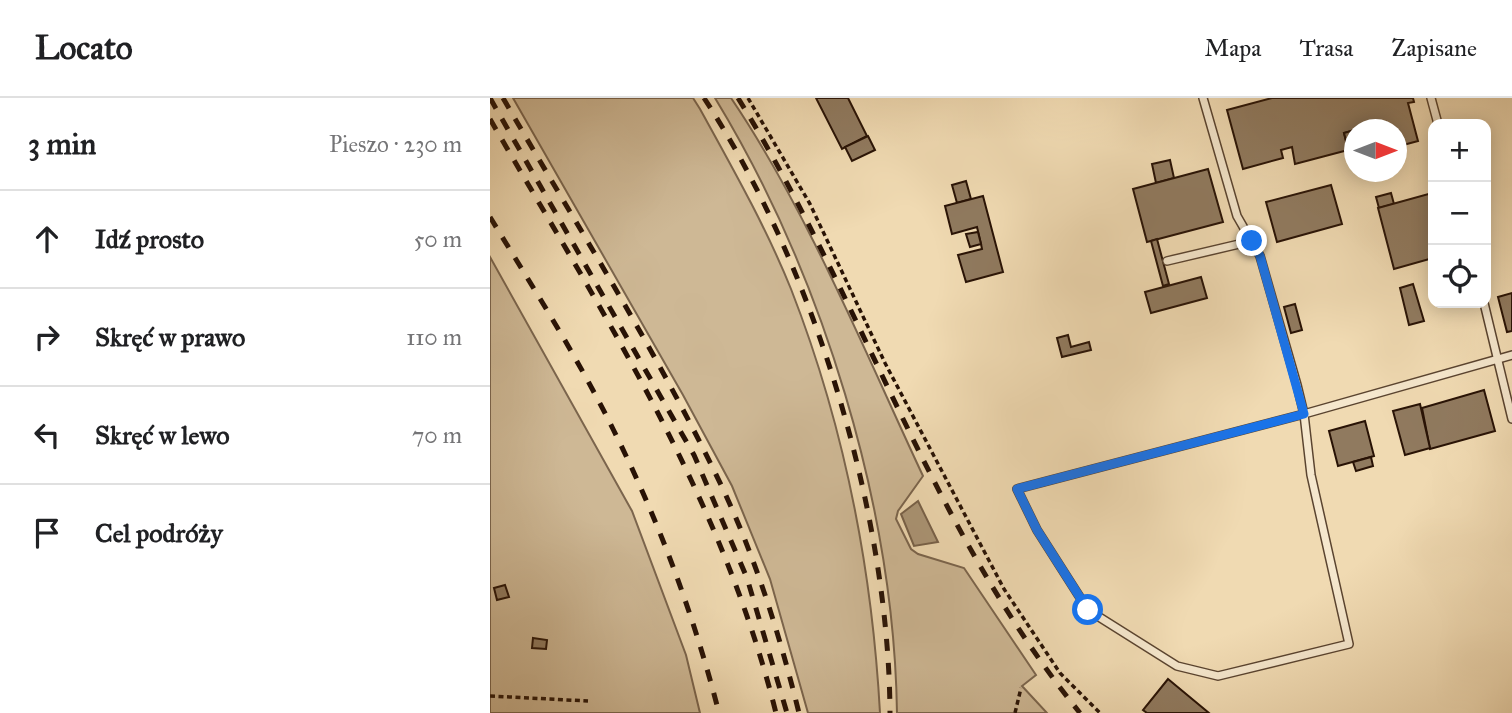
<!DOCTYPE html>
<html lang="pl">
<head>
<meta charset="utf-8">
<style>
	:root { --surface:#fff; --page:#f6f6f6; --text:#202124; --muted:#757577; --line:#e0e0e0 }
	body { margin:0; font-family:"IM FELL Great Primer",serif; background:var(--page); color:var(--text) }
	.controls { position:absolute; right:21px; top:21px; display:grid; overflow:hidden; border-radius:14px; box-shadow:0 4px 18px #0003 }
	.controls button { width:63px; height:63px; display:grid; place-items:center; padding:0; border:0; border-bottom:2px solid var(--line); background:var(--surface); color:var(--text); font:35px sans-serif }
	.compass { position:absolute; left:854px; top:21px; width:63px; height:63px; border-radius:50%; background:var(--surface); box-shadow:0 4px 18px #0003; rotate:90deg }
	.stop { position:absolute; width:21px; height:21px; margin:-16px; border:5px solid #1a73e8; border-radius:50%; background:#fff }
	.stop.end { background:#1a73e8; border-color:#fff; box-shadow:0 2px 7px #0008 }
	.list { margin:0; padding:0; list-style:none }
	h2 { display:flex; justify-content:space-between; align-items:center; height:91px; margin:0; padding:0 28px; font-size:30px }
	h2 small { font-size:23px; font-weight:400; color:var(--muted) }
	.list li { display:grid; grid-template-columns:46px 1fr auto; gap:21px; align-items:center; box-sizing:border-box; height:98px; padding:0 28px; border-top:2px solid var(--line) }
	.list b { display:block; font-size:26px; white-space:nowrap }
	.list em { font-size:23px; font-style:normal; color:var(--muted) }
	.icon { flex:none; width:38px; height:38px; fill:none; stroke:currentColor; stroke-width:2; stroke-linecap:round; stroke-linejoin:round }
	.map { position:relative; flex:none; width:1022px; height:615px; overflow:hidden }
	header { display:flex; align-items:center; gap:42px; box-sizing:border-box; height:98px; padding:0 35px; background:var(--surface); border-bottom:2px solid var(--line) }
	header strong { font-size:33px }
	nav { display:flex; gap:38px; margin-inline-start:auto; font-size:24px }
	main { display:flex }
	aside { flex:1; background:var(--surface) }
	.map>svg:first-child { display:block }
	.green { fill:#ceb895; stroke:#7b654d; stroke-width:2 }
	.water { fill:#ac9677; stroke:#776149; stroke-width:2 }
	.building { fill:#907a5f; stroke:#281205; stroke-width:2 }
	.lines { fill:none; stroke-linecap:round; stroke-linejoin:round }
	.service-casing { stroke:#5a4430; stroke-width:10 }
	.path { stroke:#281205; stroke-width:3.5; stroke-dasharray:5 3.5; stroke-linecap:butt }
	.service { stroke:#f5e7cd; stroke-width:7 }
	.rail { stroke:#281205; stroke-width:5; stroke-dasharray:12 12; stroke-linecap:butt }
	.route { stroke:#1a73e8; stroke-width:9 }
</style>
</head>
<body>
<header>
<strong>Locato</strong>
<nav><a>Mapa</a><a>Trasa</a><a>Zapisane</a></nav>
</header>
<main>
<aside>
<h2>3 min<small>Pieszo · 230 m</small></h2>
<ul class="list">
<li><svg class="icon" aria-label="ahead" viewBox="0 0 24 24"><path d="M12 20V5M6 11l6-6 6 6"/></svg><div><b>Idź prosto</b></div><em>50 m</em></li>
<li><svg class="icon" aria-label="right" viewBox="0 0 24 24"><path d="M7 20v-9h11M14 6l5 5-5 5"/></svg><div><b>Skręć w prawo</b></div><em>110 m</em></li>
<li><svg class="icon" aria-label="left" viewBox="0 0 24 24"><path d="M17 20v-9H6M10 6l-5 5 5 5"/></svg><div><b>Skręć w lewo</b></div><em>70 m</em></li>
<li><svg class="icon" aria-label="arrive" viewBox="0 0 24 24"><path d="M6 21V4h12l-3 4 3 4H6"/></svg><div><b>Cel podróży</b></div></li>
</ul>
</aside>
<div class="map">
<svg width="1022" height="615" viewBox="0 0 1022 615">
	<rect width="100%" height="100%" fill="#f0dab2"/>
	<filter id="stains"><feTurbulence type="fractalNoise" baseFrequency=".00286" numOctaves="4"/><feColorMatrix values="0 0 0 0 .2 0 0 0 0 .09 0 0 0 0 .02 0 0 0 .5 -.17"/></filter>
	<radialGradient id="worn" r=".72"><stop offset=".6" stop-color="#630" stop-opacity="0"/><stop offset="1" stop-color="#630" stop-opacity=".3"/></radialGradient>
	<g class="green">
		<path d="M23 0H203L210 11C242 69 276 129 301 191 354 327 382 470 390 615H318L280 481 242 388 193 297Z"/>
		<path d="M225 0H241C317 112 375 254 433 378L408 413 406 421 421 451 428 456 474 470 546 577 532 588 557 615H407C404 408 332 176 225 0Z"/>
		<path d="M0 159 142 413 196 557 210 615H0Z"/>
	</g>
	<path class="water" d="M428 403 448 444 424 448 411 416Z"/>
	<g class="building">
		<path d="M326 0H358L377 38 352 51Z"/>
		<path d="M782 0H923L924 4 918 5 928 43 906 49V32H898L896 24 854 35 858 52 805 66 802 49 791 52 793 60 753 71 737 12Z"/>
		<path d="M864 32V61L861 62 854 35Z"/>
		<path d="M378 38 385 52 362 63 355 49Z"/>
		<path d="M680 62 684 80 666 85 662 66Z"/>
		<path d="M718 71 733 124 657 144 643 91Z"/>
		<path d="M476 83 481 101 467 105 462 87Z"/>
		<path d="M841 87 852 126 787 144 776 104Z"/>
		<path d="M901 95 904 106 889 110 886 99Z"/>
		<path d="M942 95 943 160 904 171 888 110Z"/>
		<path d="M493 98 513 174 476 184 468 157 492 151 491 146 487 129 462 136 455 108Z"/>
		<path d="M488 134 491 146 480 149 476 136Z"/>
		<path d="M667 141 679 186 673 188 661 143Z"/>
		<path d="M711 179 717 200 661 215 655 194Z"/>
		<path d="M923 186 934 223 919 227 910 190Z"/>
		<path d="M1022 195V233L1017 234 1008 199Z"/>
		<path d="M805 206 812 232 801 235 794 209Z"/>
		<path d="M578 237 581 249 599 244 601 252 572 259 567 240Z"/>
		<path d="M994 292 1005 333 940 351 932 310Z"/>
		<path d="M930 306 940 350 915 357 903 313Z"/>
		<path d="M875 323 884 358 848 368 839 333Z"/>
		<path d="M881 359 883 368 866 373 863 364Z"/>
		<path d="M15 487 19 499 7 502 4 490Z"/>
		<path d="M43 540 57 542 56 551 42 550Z"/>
		<path d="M678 581 719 615H657L653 612Z"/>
	</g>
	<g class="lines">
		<defs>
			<g id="service">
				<path d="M713 0 747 118 770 158 807 287 814 316 821 377 859 546 728 578 687 568 598 512 547 432 527 391 814 316 1022 257"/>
				<path d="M941 0 948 26"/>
				<path d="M677 163 762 143"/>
				<path d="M994 205 1022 321"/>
			</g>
		</defs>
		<use href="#service" class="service-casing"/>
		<g class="path">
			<path d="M258 0 320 106 395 265 514 491 570 575 610 615"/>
			<path d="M0 598 98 603"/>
			<path d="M525 615 531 590"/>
		</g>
		<use href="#service" class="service"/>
		<g class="rail">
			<path d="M0 0 204 357 257 480 297 615"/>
			<path d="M13 0C87 128 168 255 232 389 266 461 290 538 309 615"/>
			<path d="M214 0C324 167 399 415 400 615"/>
			<path d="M248 0C372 200 440 430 590 615"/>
			<path d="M0 21C112 215 231 395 286 615"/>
			<path d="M0 119C42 188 87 258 123 331 168 421 204 517 229 615"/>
		</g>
	</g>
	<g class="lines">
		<path class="route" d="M598 512 547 432 527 391 814 316 770 158 762 143"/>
	</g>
	<rect width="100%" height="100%" filter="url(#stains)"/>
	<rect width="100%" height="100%" fill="url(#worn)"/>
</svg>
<div class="controls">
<button>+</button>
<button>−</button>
<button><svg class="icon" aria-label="locate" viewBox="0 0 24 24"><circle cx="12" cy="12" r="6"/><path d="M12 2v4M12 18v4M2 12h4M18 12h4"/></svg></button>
</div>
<svg class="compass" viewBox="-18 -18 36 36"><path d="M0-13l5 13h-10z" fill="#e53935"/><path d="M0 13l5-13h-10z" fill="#757577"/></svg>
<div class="stop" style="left:598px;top:512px"></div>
<div class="stop end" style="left:762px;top:143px"></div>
</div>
</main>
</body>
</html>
